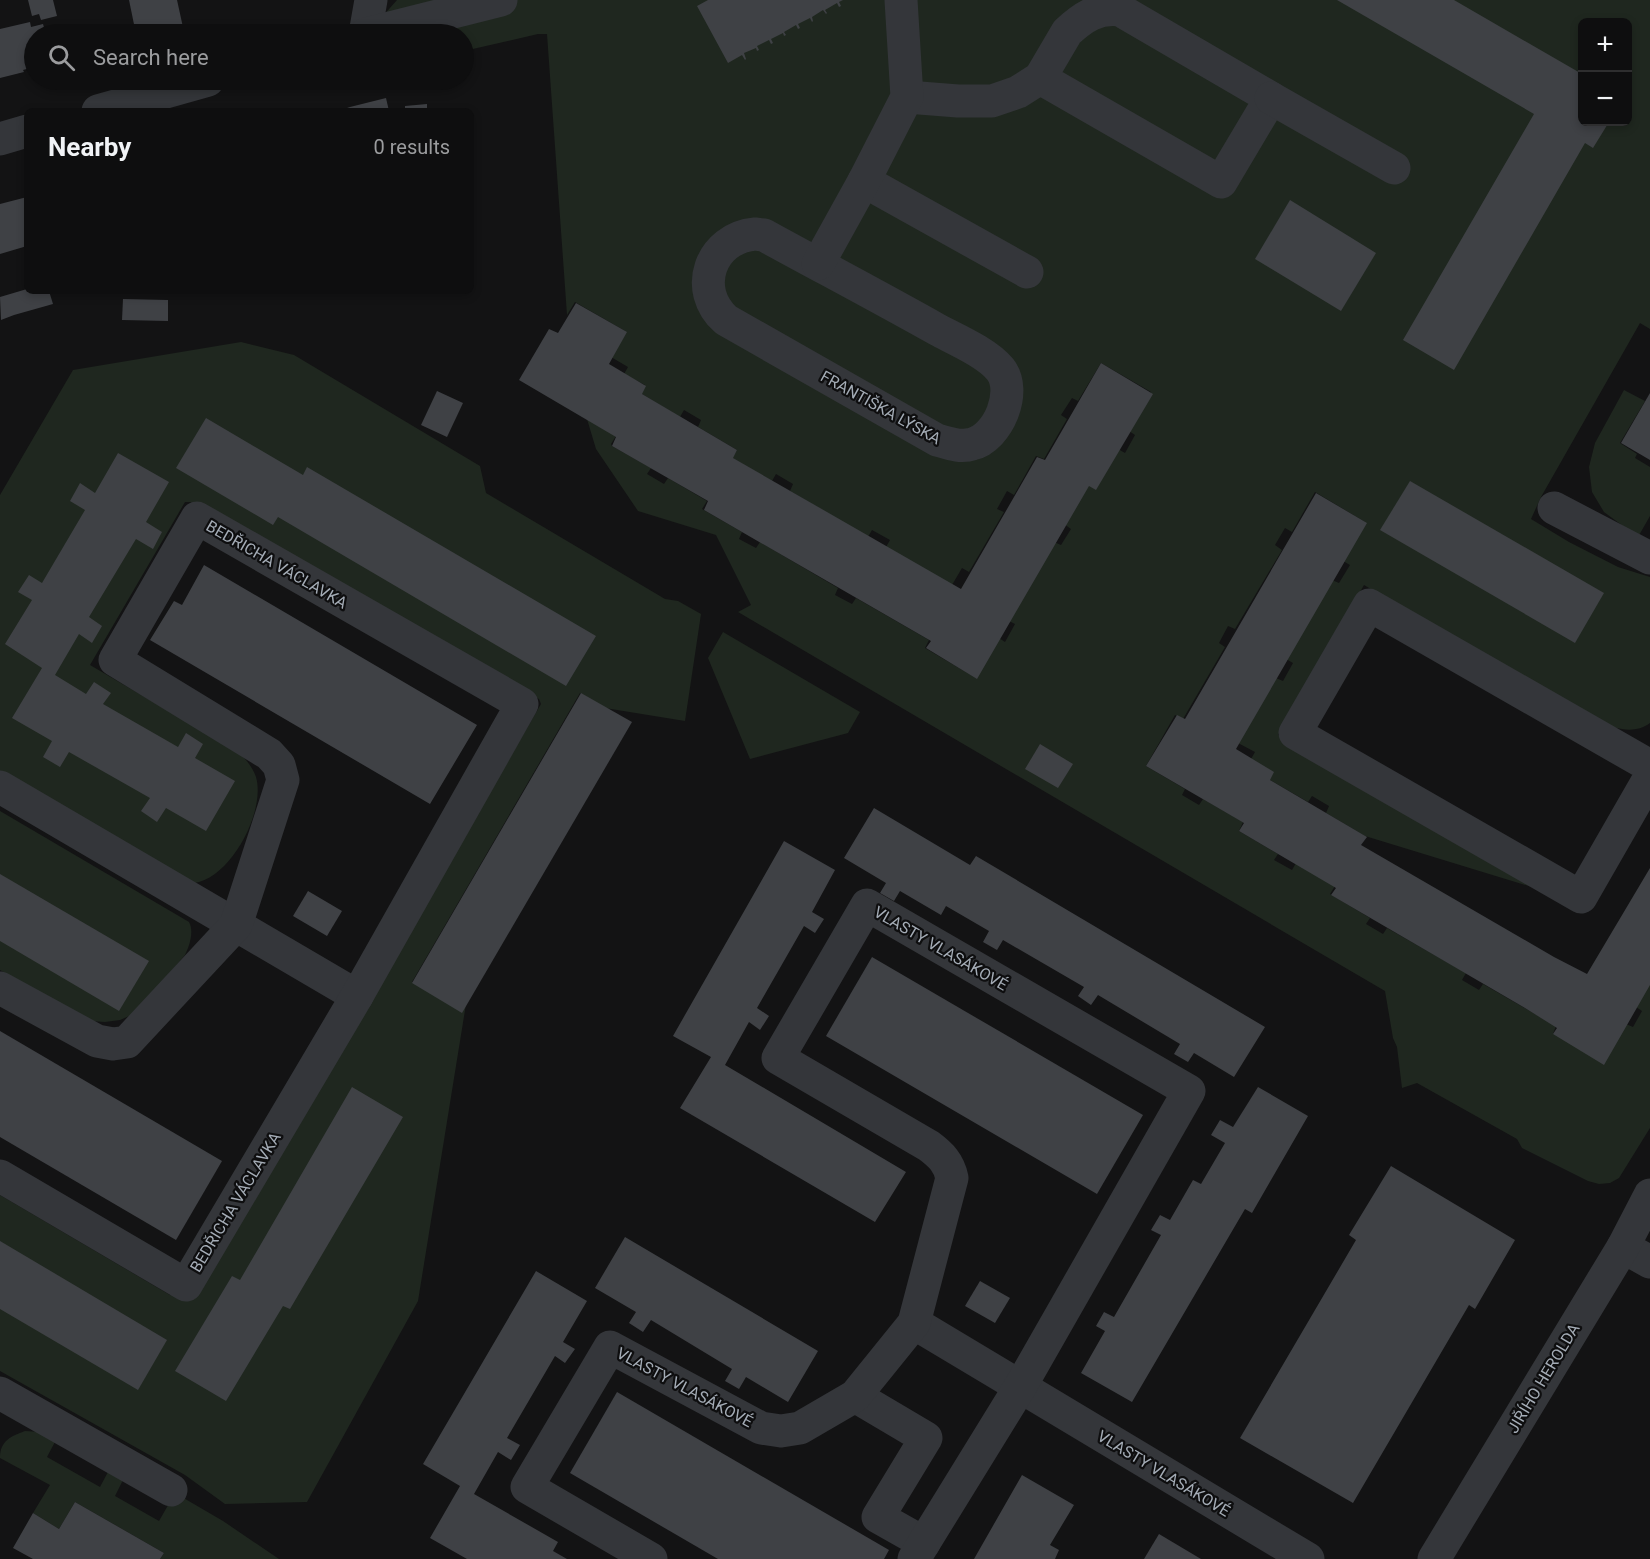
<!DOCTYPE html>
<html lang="en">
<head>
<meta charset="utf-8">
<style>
	:root { --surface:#0e0e0f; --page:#171718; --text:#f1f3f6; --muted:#9b9c9e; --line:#2e2e2f }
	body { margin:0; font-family:Roboto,sans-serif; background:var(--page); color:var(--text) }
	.controls { position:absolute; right:18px; top:18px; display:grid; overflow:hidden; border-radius:9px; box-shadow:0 3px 9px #0003 }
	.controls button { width:54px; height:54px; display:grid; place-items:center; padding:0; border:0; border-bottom:2px solid var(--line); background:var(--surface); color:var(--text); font:30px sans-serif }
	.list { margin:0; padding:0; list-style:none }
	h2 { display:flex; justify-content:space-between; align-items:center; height:78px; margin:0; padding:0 24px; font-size:26px }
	h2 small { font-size:20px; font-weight:400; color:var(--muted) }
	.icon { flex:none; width:33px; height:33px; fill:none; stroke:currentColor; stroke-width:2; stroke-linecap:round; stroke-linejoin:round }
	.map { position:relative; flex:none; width:1650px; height:1559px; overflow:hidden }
	.search { position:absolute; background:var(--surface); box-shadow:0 3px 9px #0003; left:24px; top:24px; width:450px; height:66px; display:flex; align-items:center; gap:15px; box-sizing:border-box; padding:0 21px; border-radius:33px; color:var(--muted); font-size:22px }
	.panel { position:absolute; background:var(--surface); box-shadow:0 3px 9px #0003; left:24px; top:108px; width:450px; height:186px; border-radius:9px }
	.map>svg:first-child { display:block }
	.green { fill:#1f271f; fill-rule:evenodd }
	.building { fill:#3f4145 }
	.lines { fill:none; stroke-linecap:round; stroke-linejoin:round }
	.minor { stroke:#34363a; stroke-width:33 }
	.labels { text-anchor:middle; stroke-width:4.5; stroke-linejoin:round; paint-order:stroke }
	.street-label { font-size:16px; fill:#a4acb6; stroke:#0e0e0f }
</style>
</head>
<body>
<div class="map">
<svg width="1650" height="1559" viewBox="0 0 1650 1559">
	<rect width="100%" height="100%" fill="#131314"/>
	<g class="green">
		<path d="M397 0H1650V329L1640 323 1541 497 1531 519 1569 542 1618 567 1650 577V723C1634 735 1616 728 1599 723L1364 585 1278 735 1545 891 1365 836 1326 813 1329 806 1312 796 1308 802 1270 780 1251 759 1255 752 1238 743 1276 678 1283 681 1293 663 1286 659 1332 580 1339 583 1350 565 1343 561 1365 522 1315 492 1292 532 1285 528 1275 545 1282 550 1235 629 1228 626 1219 643 1225 647 1183 719 1175 715 1146 766 1185 789 1182 795 1199 805 1203 799 1243 822 1239 831 1278 854 1274 860 1292 870 1296 863 1335 886 1330 894 1370 918 1366 924 1383 934 1387 928 1466 973 1462 980 1479 990 1483 984 1556 1026 1553 1034 1626 1024 1633 1027 1642 1011 1636 1007 1650 982V1128L1619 1178 1610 1183 1599 1184 1588 1181 1522 1148 1517 1139 1417 1083 1402 1088 1397 1047 1393 1038 1385 991 738 612 751 605 716 535 638 511 596 449 587 419 616 436 611 444 612 446 651 468 647 474 664 484 668 478 707 501 702 509 742 532 739 539 756 548 760 542 838 588 835 595 852 604 856 598 929 640 925 648 976 678 999 638 1005 642 1015 624 1009 621 1054 542 1061 545 1071 529 1064 524 1087 485 1118 449 1125 453 1135 435 1129 431 1151 392 1101 363 1078 401 1072 398 1061 415 1067 419 1044 459 1036 456 1014 495 1007 491 997 509 1004 512 969 572 962 568 952 585 886 547 890 540 872 530 868 537 790 491 793 484 776 474 772 481 732 458 737 450 698 427 701 420 684 410 680 417 640 393 645 385 624 374 628 367 611 357 625 331 575 302 567 315 547 34H538L464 51V34H367ZM1582 22H1628V122H1582Z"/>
		<path d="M241 342 294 355 480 466 486 493 665 599 678 601 701 614 685 721 605 708 580 693 412 982 466 1004 418 1301 307 1502 225 1504 185 1475 0 1371V1195L170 1295 375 989 541 704 539 699 190 502H185L90 665 237 751C245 758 252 766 256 777 266 811 231 878 194 883L0 774V495L73 370Z"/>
		<path d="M1624 390 1645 401 1620 443 1637 454 1635 458 1650 467V516L1638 537 1604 512 1592 492 1589 467 1595 443Z"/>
		<path d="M723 632 860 712 848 733 750 759 708 658Z"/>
		<path d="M0 811 189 922C194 931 190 945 185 955L136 1013 120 1020 105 1022 90 1021 0 970Z"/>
		<path d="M25 1431 41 1432 56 1440 47 1457 100 1487 109 1470 124 1478 115 1496 159 1521 175 1493 223 1521 279 1559H160L164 1553 75 1502 59 1529 33 1513 50 1485 0 1458C0 1441 11 1436 25 1431Z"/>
	</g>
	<g class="building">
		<path d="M28 0H53L57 16 41 20 39 14 32 16Z"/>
		<path d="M129 0H177L184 32 172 34H136Z"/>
		<path d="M708 0H843L839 2 841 6 839 7 837 3 825 10 827 13 826 14 823 10 812 17 813 21 812 22 810 18 798 24 800 28 798 29 796 25 784 32 786 35 784 36 783 33 771 39 773 43 771 44 769 40 757 46 759 50 757 51 756 48 744 53 746 59 745 60 742 55 728 63 697 6Z"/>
		<path d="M1337 0H1454L1582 74V122H1609L1593 148 1585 143 1454 370 1403 340 1534 114Z"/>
		<path d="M30 22 31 27 43 24 46 34H34V67L23 70 24 72 0 78V29Z"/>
		<path d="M386 98 389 111H338L350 107Z"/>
		<path d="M427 104V111H405V106Z"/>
		<path d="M27 197V246L0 254V204Z"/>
		<path d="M1290 200 1376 253 1341 311 1255 259Z"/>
		<path d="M27 289V291H49L53 304 14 315 1 320 0 297Z"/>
		<path d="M123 299 168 300V321L122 320Z"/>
		<path d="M576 303 627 332 609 364 646 386 642 394 737 450 733 458 961 589 1037 457 1045 460 1101 363 1153 394 1096 490 1089 486 977 679 926 648 931 641 704 510 708 501 612 446 616 437 519 380 549 329 558 333Z"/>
		<path d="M437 391 463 403 447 437 421 425Z"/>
		<path d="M1650 393V460L1621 443Z"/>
		<path d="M206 418 303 475 307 467 596 636 566 686 278 517 273 525 176 468Z"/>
		<path d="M118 453 169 482 146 522 162 532 153 549 136 539 89 617 102 626 92 643 79 634 55 675 86 694 94 682 111 693 103 704 178 747 186 733 203 744 195 758 235 781 206 831 166 808 157 822 141 811 150 798 69 752 60 767 43 757 52 741 12 718 42 668 5 644 32 600 18 592 29 575 42 583 85 510 70 501 80 483 95 493Z"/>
		<path d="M1410 481 1604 593 1575 643 1380 530Z"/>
		<path d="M1316 493 1367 523 1236 749 1274 772 1270 780 1367 837 1361 845 1554 957 1587 974 1650 868V985L1604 1065 1553 1034 1557 1028 1525 1008 1331 895 1336 888 1239 831 1244 823 1146 766 1177 715 1185 719Z"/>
		<path d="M204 565 477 725 430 804 150 640 174 601 182 605Z"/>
		<path d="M581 693 632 722 462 1013 412 983Z"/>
		<path d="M1040 744 1073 764 1058 788 1025 769Z"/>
		<path d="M874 808 970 865 976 856 1265 1027 1234 1077 1194 1053 1188 1062 1174 1054 1180 1044 1098 995 1091 1005 1078 996 1084 987 1003 940 997 950 983 942 989 931 946 906 941 915 900 891 894 901 880 893 886 883 844 858Z"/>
		<path d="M784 841 835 870 812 912 824 919 815 933 804 926 757 1008 769 1016 760 1030 749 1022 725 1065 906 1172 875 1222 680 1108 711 1057 673 1036Z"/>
		<path d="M0 874 149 961 119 1011 0 941Z"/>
		<path d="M308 891 342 911 327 936 293 916Z"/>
		<path d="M872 957 1143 1115 1097 1194 826 1036Z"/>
		<path d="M0 1031 222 1161 176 1240 0 1137Z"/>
		<path d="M352 1087 403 1117 290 1309 283 1306 226 1401 175 1371 232 1276 240 1280Z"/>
		<path d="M1258 1087 1308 1116 1252 1213 1245 1209 1132 1402 1081 1373 1105 1331 1096 1326 1104 1312 1114 1317 1161 1235 1151 1230 1160 1215 1170 1220 1193 1180 1201 1184 1225 1143 1211 1135 1220 1120 1233 1127Z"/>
		<path d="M1391 1166 1515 1240 1475 1309 1469 1305 1353 1503 1240 1438 1356 1240 1349 1235Z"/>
		<path d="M625 1237 818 1351 788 1402 746 1377 739 1389 725 1381 732 1369 651 1320 643 1332 629 1323 636 1312 595 1288Z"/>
		<path d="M0 1241 167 1340 138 1390 0 1309Z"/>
		<path d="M536 1271 587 1301 563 1342 575 1349 565 1363 555 1356 507 1438 520 1445 511 1460 498 1452 474 1494 558 1542 553 1551 567 1559H467L430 1538 460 1486 423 1464Z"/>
		<path d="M980 1281 1010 1298 995 1323 965 1306Z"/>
		<path d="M617 1392 889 1550 884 1559H718L570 1473Z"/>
		<path d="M1022 1475 1074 1505 1050 1545 1059 1550 1055 1559H974Z"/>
		<path d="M75 1502 164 1553 160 1559H33L13 1548 33 1513 59 1529Z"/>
		<path d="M1159 1534 1201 1559H1144Z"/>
	</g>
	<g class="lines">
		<g class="minor">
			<path d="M365 34 371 0"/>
			<path d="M366 34 501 0"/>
			<path d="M907 97 958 101H992L1018 92 1040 78 1067 32C1083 17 1098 7 1120 10L1271 98 1221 182 1040 78"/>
			<path d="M1271 98 1394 168"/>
			<path d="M98 111 208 80"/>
			<path d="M0 139 27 131"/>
			<path d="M864 181 1027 272"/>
			<path d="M755 234 764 235 773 240C828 270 883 299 938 330 957 340 987 353 1000 369 1018 391 998 438 972 444 960 448 948 443 937 440L726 320C692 290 710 238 755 234Z"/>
			<path d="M818 264 864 181 907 97 901 0"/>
			<path d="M1554 508 1650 558"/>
			<path d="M1650 766 1369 605 1295 733 1581 897 1650 777"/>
			<path d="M0 787 357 996"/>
			<path d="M0 988 97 1041 113 1044 127 1042 236 925 283 780 279 765 269 754 115 660 197 518 522 704 357 996 186 1285 0 1176"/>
			<path d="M1623 1247 1650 1262"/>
			<path d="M914 1323 1308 1559"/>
			<path d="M0 1393 171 1490"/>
			<path d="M855 1396 926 1438 878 1517 924 1543"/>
			<path d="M651 1559 527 1487 610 1347 761 1428 781 1431 800 1428 855 1396 914 1323 952 1178C949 1163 941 1155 929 1146L778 1058 867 905 1189 1091 1020 1387 914 1559"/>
			<path d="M1434 1559 1623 1247 1650 1195"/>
		</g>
	</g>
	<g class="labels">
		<g class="street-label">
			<text transform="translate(881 407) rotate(29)" y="6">FRANTIŠKA LÝSKA</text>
			<text transform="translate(277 564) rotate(30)" y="6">BEDŘICHA VÁCLAVKA</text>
			<text transform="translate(941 948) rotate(30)" y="6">VLASTY VLASÁKOVÉ</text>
			<text transform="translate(235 1202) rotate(-59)" y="6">BEDŘICHA VÁCLAVKA</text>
			<text transform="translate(1543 1378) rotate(-59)" y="6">JIŘÍHO HEROLDA</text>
			<text transform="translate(685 1387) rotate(28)" y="6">VLASTY VLASÁKOVÉ</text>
			<text transform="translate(1164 1473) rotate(31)" y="6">VLASTY VLASÁKOVÉ</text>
		</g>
	</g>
</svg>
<div class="controls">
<button>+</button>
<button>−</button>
</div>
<div class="search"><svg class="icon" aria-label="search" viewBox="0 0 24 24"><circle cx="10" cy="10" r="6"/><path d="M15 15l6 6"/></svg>Search here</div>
<section class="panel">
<h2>Nearby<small>0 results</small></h2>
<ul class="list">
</ul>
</section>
</div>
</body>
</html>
